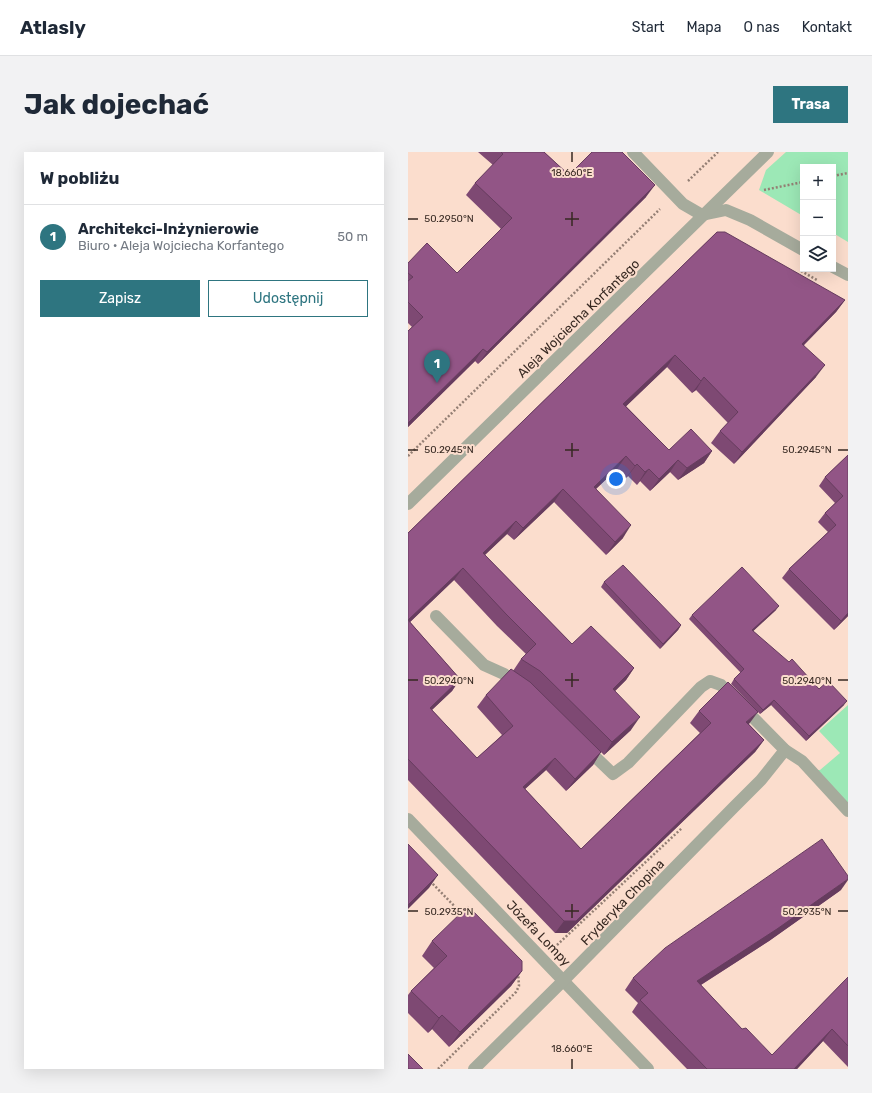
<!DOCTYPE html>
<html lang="pl">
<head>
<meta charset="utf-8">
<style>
	:root { --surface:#fff; --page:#f2f2f3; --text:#1f2937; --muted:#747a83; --line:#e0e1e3; --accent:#2e7580 }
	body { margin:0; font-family:Rubik,sans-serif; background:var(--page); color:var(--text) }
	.controls { position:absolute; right:12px; top:12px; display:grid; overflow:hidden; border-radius:0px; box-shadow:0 4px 16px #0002 }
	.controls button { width:36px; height:36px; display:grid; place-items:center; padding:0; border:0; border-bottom:1px solid var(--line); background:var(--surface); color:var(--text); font:20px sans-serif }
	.you { position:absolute; left:208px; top:327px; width:14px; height:14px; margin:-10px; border:3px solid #fff; border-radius:50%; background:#1a73e8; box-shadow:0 0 0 6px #1a73e833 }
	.badge { display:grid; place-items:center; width:26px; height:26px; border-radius:50%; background:var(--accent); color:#fff; font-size:13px; font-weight:700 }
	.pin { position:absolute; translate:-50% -33px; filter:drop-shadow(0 1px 2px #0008) }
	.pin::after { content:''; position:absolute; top:21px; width:14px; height:12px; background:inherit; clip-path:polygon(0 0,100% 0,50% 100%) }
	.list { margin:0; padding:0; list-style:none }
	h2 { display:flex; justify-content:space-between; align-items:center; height:52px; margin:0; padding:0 16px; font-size:17px }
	h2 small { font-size:13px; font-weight:400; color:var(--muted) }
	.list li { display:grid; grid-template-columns:26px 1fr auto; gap:12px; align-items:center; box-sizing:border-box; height:64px; padding:0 16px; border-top:1px solid var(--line) }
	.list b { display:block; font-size:15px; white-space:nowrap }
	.list p { margin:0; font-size:13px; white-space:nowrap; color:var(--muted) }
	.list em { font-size:13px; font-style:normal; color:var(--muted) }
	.actions { display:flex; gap:8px; padding:12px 16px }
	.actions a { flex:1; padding:9px 0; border:1px solid var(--accent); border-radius:0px; text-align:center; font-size:14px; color:var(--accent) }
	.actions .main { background:var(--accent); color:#fff }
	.icon { flex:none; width:22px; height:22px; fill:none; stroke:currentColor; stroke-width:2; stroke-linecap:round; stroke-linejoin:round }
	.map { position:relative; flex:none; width:440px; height:917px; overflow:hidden; border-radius:0px }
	header { display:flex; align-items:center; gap:24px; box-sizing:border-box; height:56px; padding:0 20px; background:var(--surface); border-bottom:1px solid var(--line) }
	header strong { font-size:19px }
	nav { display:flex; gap:22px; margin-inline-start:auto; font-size:14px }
	.intro { display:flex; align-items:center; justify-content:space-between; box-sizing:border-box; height:96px; padding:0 24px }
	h1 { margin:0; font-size:28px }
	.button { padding:10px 18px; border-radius:0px; background:var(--accent); color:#fff; font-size:14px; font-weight:700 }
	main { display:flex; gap:24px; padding:0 24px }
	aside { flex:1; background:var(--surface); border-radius:0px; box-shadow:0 4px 16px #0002 }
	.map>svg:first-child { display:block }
	.green { fill:#9ce8b6 }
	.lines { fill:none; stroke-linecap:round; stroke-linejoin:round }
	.path { stroke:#947f74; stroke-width:2.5; stroke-dasharray:2 2; stroke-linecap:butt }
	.service { stroke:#a6ab9c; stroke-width:12 }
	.minor { stroke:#a6ab9c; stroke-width:12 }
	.wall { fill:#7e4973; fill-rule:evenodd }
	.shaded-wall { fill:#663c5e }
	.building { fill:#925586; stroke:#663c5e }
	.ticks { fill:none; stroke:#372922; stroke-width:1.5 }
	.labels { text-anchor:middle; stroke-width:4; stroke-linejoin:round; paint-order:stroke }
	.street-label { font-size:13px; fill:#372922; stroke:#fbddcd }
	.ticks-label { font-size:10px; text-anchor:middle; fill:#372922; stroke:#fbddcd; stroke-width:4; stroke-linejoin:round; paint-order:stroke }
</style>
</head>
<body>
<header>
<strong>Atlasly</strong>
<nav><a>Start</a><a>Mapa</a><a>O nas</a><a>Kontakt</a></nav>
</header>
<div class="intro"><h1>Jak dojechać</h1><a class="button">Trasa</a></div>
<main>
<aside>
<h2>W pobliżu<small></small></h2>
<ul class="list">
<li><span class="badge">1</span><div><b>Architekci-Inżynierowie</b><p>Biuro · Aleja Wojciecha Korfantego</p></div><em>50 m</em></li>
</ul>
<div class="actions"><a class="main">Zapisz</a><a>Udostępnij</a></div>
</aside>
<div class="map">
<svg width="440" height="917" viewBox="0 0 440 917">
	<rect width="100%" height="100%" fill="#fbddcd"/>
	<g class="green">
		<path d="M378 0H440V90L425 81V15H395V64L351 38 358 18Z"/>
		<path d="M440 553V659L403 618H412L432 601 411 579Z"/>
	</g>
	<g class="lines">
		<g class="path">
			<path d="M425 24 440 21"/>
			<path d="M280 29 310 0"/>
			<path d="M356 38 395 30"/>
			<path d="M393 119 409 128"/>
			<path d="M0 304 252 57"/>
			<path d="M22 729 54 762"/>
			<path d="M149 793 274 676"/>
			<path d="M30 917 108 840 111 834 110 820"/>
		</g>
		<g class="service">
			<path d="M225 0 275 52 294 63"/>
			<path d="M28 464 76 513 96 522 110 532"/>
			<path d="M177 595 205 622 220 611 293 535 302 529 313 533 377 598 394 609 440 659"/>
		</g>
		<g class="minor">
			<path d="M294 63 318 58 342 68 395 98"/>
			<path d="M425 115 440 123"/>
			<path d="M0 352 360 0"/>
			<path d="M0 667 240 917"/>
			<path d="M66 917 156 828 325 656 353 628 377 598"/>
		</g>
	</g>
	<g class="wall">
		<path d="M70 0H136L161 23 238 45 70 212 67 209 0 275V179L4 175 0 171V111L49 121 93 77 58 43 67 31 85 13Z"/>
		<path d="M309 80 437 148 428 160 396 193 408 225 326 312 303 291 312 279 320 271 288 238 284 241 259 215 218 254 261 298 304 299 296 311 270 328 262 320 242 339 232 329 229 333 220 324 218 326 209 317 188 337 215 386 198 403 146 350 106 388 99 382 77 403 164 492 226 516 218 528 207 539 223 578 196 603 123 531 193 600 185 613 158 639 138 618 117 637 173 697 292 581 282 571 291 559 341 572 356 588 347 600 159 781H147L0 628V381ZM46 428 89 474 118 502 113 507 105 519 78 543 69 555 94 583 69 606 24 558 44 539 52 527 2 470Z"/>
		<path d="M440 303V464L426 478 374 426 381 417 420 380 410 370 417 361 427 351 411 334 417 325Z"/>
		<path d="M196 430 273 473 270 478 252 497 193 435Z"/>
		<path d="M368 458 345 479 411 537 436 553 398 589 363 553 352 562 323 532 326 527 333 521 281 467 284 463Z"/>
		<path d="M433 738 361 789 293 833 334 877 364 903 440 825V915L415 889 389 917H279L224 860 230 851 217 838 225 826Z"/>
		<path d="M24 789 114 819 103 834 41 895 24 877 20 881 0 861V843L3 839 26 816 14 804Z"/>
	</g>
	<g class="shaded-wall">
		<path d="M247 33 238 45 70 212 79 200Z"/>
		<path d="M437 148 428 160 385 204 394 192Z"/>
		<path d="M75 197 67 209 0 275V271Z"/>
		<path d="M267 203 259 215 207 265 215 252Z"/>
		<path d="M417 213 408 225 326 312 334 300Z"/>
		<path d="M296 225 288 238 284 241Z"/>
		<path d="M304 299 296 311 270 328 279 316Z"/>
		<path d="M218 304 209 317 177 347 186 335Z"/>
		<path d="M270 308 262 320 242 339 251 327Z"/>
		<path d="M229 312 220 324 218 326 227 314Z"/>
		<path d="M241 317 229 333 237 320Z"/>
		<path d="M155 337 146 350 106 388 115 376Z"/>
		<path d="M108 369 99 382 66 413 75 401Z"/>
		<path d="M223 373 215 386 198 403 207 390Z"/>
		<path d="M55 416 46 428 0 472V468Z"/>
		<path d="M371 454 368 458 341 483 344 478Z"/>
		<path d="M440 461V464L426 478 433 469Z"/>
		<path d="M273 473 270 478 252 497 255 492Z"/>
		<path d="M226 516 218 528 197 549 205 537Z"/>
		<path d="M52 527 44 539 13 568 22 556Z"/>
		<path d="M366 548 363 553 352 562 355 558Z"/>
		<path d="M439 549 436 553 398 589 401 584Z"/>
		<path d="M350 560 341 572 330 582 338 570Z"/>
		<path d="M232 565 223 578 196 603 204 590Z"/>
		<path d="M356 588 347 600 159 781H147L156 769Z"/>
		<path d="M193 600 185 613 158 639 167 627Z"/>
		<path d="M147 606 138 618 106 647 115 635Z"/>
		<path d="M30 723 21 736 0 757V753Z"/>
		<path d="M440 727V728L433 738 361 789 280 841 289 829Z"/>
		<path d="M114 819 103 834 41 895 52 880Z"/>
		<path d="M34 863 24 877 20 881 31 866Z"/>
		<path d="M424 877 415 889 389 917H386Z"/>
	</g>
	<g class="building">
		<path d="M93 0H136L161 23 184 0H214L247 33 79 200 75 197 0 271V179L15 165 0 150V129L5 125 0 121V111L19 91 49 121 104 66 67 31 95 2Z"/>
		<path d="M309 80H317L437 148 394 192 417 213 334 300 312 279 330 260 296 225 293 229 267 203 215 252 261 298 283 277 304 299 279 316 270 308 251 327 241 317 237 320 229 312 227 314 218 304 186 335 223 373 207 390 155 337 115 376 108 369 75 401 164 492 183 474 226 516 205 537 232 565 204 590 132 519 113 507 128 492 98 462 55 416 0 468V381Z"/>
		<path d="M440 303V461L433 469 381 417 428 373 417 361 435 344 417 325Z"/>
		<path d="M215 413 273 473 255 492 196 430Z"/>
		<path d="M334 415 371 454 344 478 381 510 384 507 411 537 420 529 439 549 401 584 366 548 355 558 326 527 336 517 284 463Z"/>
		<path d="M0 468 52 527 22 556 69 606 105 574 78 543 103 517 122 530 193 600 167 627 147 606 115 635 173 697 303 571 291 559 320 530 350 560 338 570 356 588 168 769H156L0 607Z"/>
		<path d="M414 687 440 724V727L369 777 289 829 334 877 338 876 364 903 440 825V894L424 877 386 917H299L232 848 240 841 225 826 257 796Z"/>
		<path d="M0 692 30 723 0 753Z"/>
		<path d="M60 754 114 809V819L52 880 34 863 31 866 3 839 39 804 24 789Z"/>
		<path d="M0 902 15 917H0Z"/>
	</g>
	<path class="ticks" d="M164 0V10M164 60V74M0 67H10M157 67H171M164 291V305M0 298H10M157 298H171M430 298H440M164 521V535M0 528H10M157 528H171M430 528H440M164 752V766M0 759H10M157 759H171M430 759H440M164 907V917"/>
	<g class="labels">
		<g class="street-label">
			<text transform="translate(170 166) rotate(-44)" y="5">Aleja Wojciecha Korfantego</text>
			<text transform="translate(214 750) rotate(-46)" y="5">Fryderyka Chopina</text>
			<text transform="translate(131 781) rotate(46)" y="5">Józefa Lompy</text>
		</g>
	</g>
	<g class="ticks-label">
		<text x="164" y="24">18.660°E</text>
		<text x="41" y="70">50.2950°N</text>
		<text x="41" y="301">50.2945°N</text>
		<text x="399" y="301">50.2945°N</text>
		<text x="41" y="532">50.2940°N</text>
		<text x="399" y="532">50.2940°N</text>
		<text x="41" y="763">50.2935°N</text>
		<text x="399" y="763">50.2935°N</text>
		<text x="164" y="900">18.660°E</text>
	</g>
</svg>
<div class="controls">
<button>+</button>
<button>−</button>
<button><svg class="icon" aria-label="layers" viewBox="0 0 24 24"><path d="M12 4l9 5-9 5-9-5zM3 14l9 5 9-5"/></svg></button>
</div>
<div class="you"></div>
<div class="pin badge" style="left:29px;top:231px">1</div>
</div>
</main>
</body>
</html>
